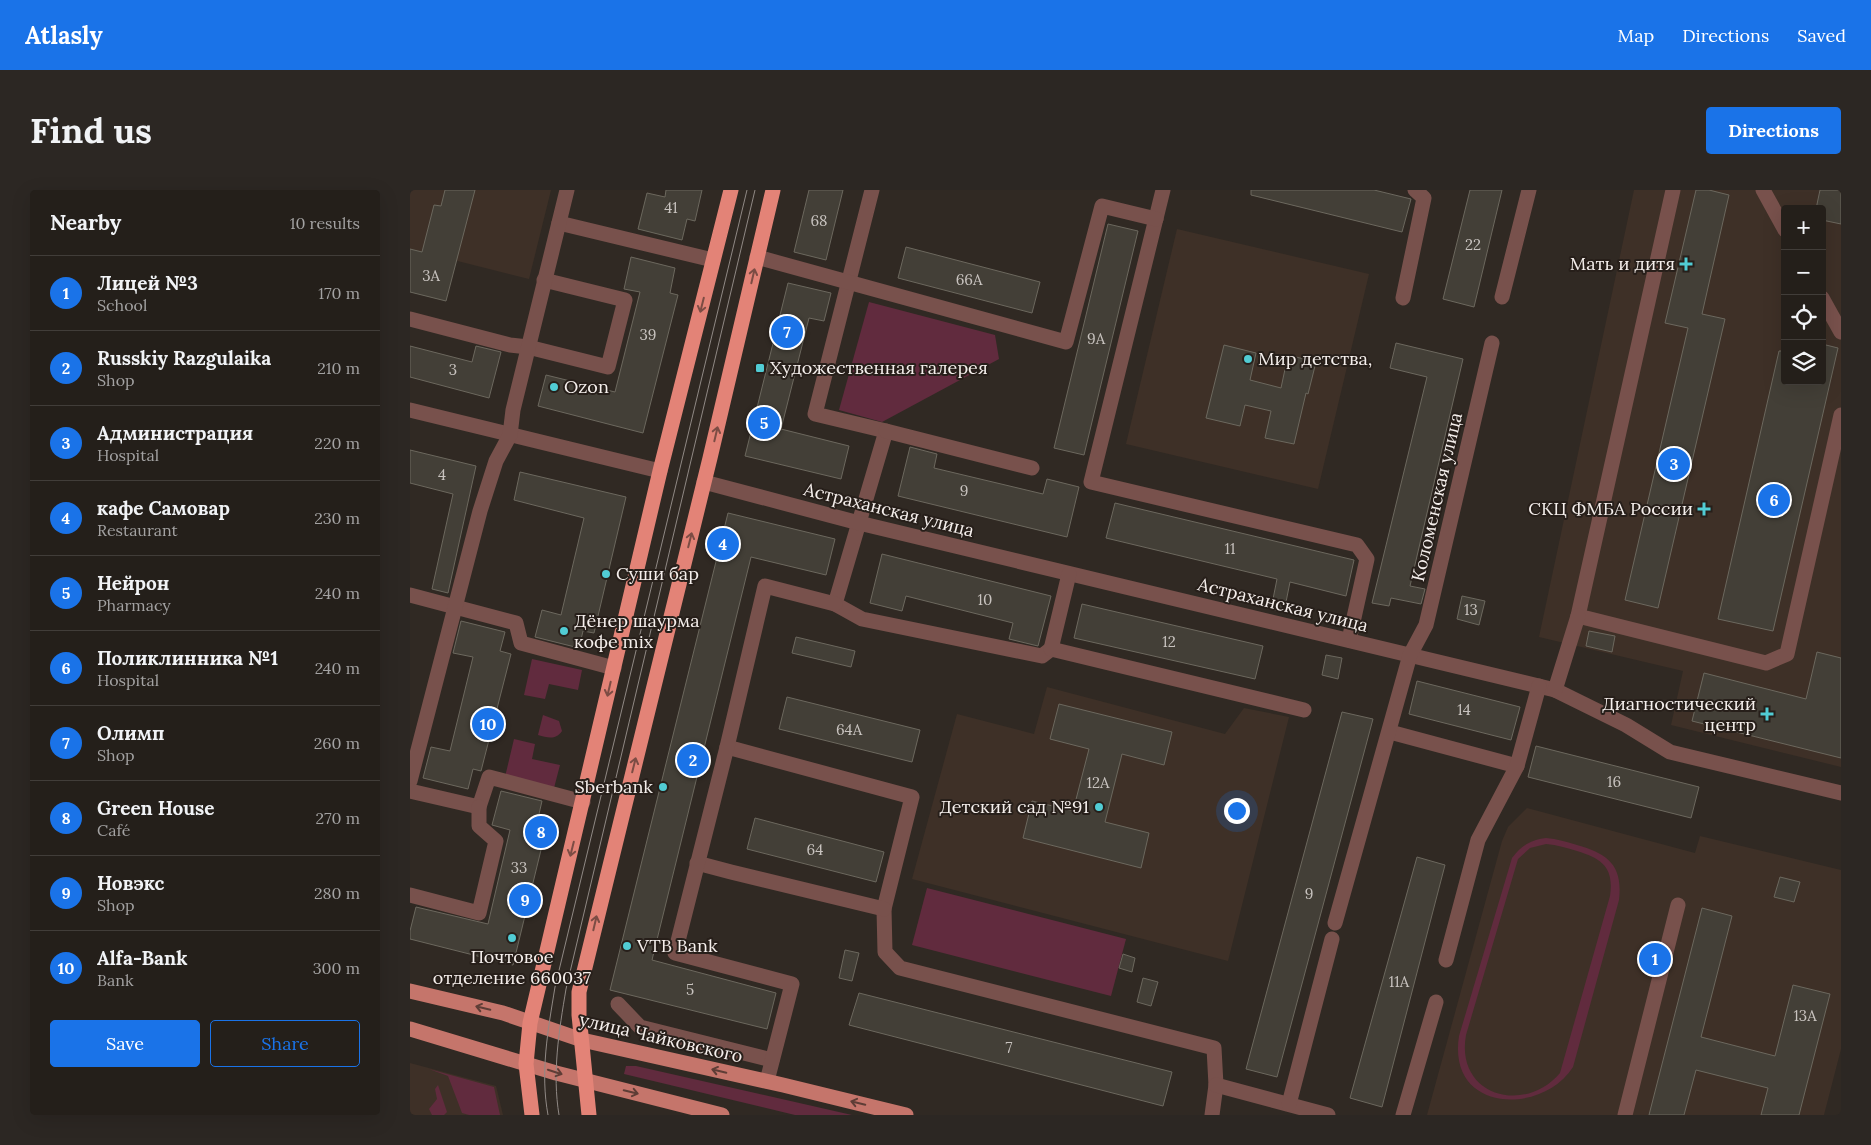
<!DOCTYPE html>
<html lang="en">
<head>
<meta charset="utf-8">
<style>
	:root { --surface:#241f1a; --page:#2c2723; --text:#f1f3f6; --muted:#a3a2a2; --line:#413d39; --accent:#1a73e8 }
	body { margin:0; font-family:Lora,serif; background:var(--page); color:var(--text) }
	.controls { position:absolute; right:15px; top:15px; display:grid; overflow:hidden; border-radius:5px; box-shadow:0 5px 20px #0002 }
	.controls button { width:45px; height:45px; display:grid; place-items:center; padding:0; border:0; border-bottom:1px solid var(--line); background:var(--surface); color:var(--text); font:25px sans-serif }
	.you { position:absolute; left:826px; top:620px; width:18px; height:18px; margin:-12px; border:4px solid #fff; border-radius:50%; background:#1a73e8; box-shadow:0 0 0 8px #1a73e833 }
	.badge { display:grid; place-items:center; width:32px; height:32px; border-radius:50%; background:var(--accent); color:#fff; font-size:16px; font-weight:700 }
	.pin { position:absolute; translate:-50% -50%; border:2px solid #fff; box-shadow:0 1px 5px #0006 }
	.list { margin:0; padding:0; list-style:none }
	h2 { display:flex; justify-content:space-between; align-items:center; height:65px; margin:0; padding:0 20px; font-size:21px }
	h2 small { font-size:16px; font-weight:400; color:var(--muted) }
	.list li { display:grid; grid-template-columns:32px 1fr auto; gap:15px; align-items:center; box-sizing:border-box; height:75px; padding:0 20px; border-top:1px solid var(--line) }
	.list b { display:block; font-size:19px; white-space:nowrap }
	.list p { margin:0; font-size:16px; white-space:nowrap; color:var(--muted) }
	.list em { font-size:16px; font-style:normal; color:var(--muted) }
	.actions { display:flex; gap:10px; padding:15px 20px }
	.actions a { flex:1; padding:11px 0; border:1px solid var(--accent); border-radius:5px; text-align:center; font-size:18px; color:var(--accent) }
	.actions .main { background:var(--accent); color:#fff }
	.icon { flex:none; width:28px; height:28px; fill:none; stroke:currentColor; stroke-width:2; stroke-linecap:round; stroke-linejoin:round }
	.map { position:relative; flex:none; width:1431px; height:925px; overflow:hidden; border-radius:5px }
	header { display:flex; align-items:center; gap:30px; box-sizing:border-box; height:70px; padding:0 25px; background:var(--accent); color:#fff }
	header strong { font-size:24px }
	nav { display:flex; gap:28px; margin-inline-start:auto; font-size:18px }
	.intro { display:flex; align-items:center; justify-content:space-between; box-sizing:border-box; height:120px; padding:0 30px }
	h1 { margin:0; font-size:35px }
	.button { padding:12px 22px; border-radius:5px; background:var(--accent); color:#fff; font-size:18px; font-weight:700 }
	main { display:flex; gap:30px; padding:0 30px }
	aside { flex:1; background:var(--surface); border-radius:5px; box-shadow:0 5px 20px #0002 }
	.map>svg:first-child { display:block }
	.built { fill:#3e3027; fill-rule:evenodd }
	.green { fill:#612b3e; fill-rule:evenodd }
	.building { fill:#433f37; stroke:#6c685e }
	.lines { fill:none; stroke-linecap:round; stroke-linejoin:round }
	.minor { stroke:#78514c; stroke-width:15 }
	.major { stroke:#c5756b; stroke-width:15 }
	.highway { stroke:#e38377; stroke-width:15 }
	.tram { stroke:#908985; stroke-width:1 }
	.oneway { stroke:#7c4c44 }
	.oneway2 { stroke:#5e3d36 }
	.poi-dot { fill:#51ccd4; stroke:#271f1a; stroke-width:2 }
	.labels { text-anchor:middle; stroke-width:4; stroke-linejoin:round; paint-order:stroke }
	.number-label { font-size:15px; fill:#c8c3bf }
	.poi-label { font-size:18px; fill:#f5efec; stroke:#271f1a; text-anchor:start }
	.street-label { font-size:18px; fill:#f5efec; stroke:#271f1a }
</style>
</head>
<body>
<header>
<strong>Atlasly</strong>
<nav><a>Map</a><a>Directions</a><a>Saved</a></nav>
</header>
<div class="intro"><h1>Find us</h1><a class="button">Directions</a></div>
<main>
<aside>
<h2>Nearby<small>10 results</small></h2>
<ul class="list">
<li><span class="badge">1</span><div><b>Лицей №3</b><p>School</p></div><em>170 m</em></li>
<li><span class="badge">2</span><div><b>Russkiy Razgulaika</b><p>Shop</p></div><em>210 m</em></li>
<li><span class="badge">3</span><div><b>Администрация</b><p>Hospital</p></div><em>220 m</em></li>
<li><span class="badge">4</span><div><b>кафе Самовар</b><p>Restaurant</p></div><em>230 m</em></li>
<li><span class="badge">5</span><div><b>Нейрон</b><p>Pharmacy</p></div><em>240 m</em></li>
<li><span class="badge">6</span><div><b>Поликлинника №1</b><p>Hospital</p></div><em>240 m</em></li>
<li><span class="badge">7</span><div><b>Олимп</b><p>Shop</p></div><em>260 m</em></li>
<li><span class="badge">8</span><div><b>Green House</b><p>Café</p></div><em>270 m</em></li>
<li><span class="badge">9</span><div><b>Новэкс</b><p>Shop</p></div><em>280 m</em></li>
<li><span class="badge">10</span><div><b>Alfa-Bank</b><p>Bank</p></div><em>300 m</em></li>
</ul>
<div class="actions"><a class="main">Save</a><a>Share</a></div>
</aside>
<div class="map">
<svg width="1431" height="925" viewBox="0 0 1431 925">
	<rect width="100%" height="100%" fill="#302923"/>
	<g class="built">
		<path d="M0 0H141L119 89 0 59Z"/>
		<path d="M1224 0H1431V577L1261 535 1273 481 1129 447ZM1375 19H1412V191H1375Z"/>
		<path d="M767 39 959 84 908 299 716 254Z"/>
		<path d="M637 497 815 544 834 518 879 527 818 771 502 689 547 524 624 544Z"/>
		<path d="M1117 618 1285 663 1290 646 1431 680V859L1414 925H1017L1092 651 1098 637Z"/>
		<path d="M0 873 86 896 93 925H0Z"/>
	</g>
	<g class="green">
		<path d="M459 112 585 145 589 169 472 232 429 220Z"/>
		<path d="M122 469 172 480 168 500 139 494 135 509 114 505Z"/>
		<path d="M133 525 149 531 152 541C146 550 138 548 128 545Z"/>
		<path d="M104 549 125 554 122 569 150 575 144 598 95 587Z"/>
		<path d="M1136 648C1147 649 1157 652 1167 655 1198 664 1213 675 1209 710L1163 877C1133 925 1037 924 1049 846L1102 668C1112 655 1121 650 1136 648ZM1136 654C1147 655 1157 658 1167 661 1193 669 1204 678 1200 706L1150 883C1115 925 1045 906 1056 845L1108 669 1120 658Z"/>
		<path d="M517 698 716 749 701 806 502 755Z"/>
		<path d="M216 876H226L442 925H385L214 884Z"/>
		<path d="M19 879 84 897 90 925H59L52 923 38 886Z"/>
		<path d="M28 895 37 922 34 925H22L19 919 27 909 25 899Z"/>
	</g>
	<g class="building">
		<path d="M35 0H65L36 111 0 102V59L12 62 24 15 31 16Z"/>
		<path d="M256 0H292L285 31 277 29 272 50 228 39 237 3 255 7Z"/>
		<path d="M399 0H433L416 70 384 62Z"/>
		<path d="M841 0H964L1001 9 992 42 841 5Z"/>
		<path d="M1060 0H1092L1064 117 1033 109Z"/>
		<path d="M1286 0H1299L1319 5 1292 124 1315 129 1248 418 1215 410 1278 138 1255 133Z"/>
		<path d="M1410 0H1431V34L1412 30V19H1406Z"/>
		<path d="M698 34 728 41 674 265 644 258Z"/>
		<path d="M496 57 630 92 622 123 488 88Z"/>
		<path d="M221 67 265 78 260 103 268 105 233 243 128 216 136 185 205 202 230 102 214 99Z"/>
		<path d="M378 93 421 103 414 131 399 128 371 239 439 256 431 289 335 266Z"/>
		<path d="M986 153 1053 169 1000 396 1015 399 1011 414 981 408 979 416 962 413 1017 187 980 178Z"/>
		<path d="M1412 154 1428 158 1363 441 1308 429 1369 161H1375V191H1412Z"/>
		<path d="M814 155 846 163 840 190 871 198 878 165 906 172 898 204 896 203 884 254 855 248 861 221 835 215 830 236 796 228Z"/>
		<path d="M0 156 62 172 66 156 91 162 79 208 0 187Z"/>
		<path d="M500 257 527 264 524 278 633 304 637 289 669 297 657 347 488 306Z"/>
		<path d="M0 260 66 276 38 403 22 399 43 304 0 293Z"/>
		<path d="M110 282 216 307 184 443 173 441 169 458 125 447 132 420 151 425 174 328 104 310Z"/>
		<path d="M705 313 944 370 936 406 880 392 874 422 861 419 867 389 696 348Z"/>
		<path d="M318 323 425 349 416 385 341 367 242 770 366 803 357 839 200 800Z"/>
		<path d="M472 364 641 406 628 456 599 449 603 433 496 406 492 421 460 413Z"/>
		<path d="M1052 406 1075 411 1069 435 1047 429Z"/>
		<path d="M672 414 853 456 845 489 664 448Z"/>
		<path d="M51 431 95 442 90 461 101 464 71 581 63 579 58 599 13 588 21 557 40 561 63 467 43 463Z"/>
		<path d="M1179 441 1205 446 1202 462 1176 456Z"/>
		<path d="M386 447 445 461 441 477 382 463Z"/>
		<path d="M1407 462 1431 468V568L1282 531 1294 483 1396 509Z"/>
		<path d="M916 465 932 468 928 489 912 485Z"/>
		<path d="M1007 491 1110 517 1101 550 999 524Z"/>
		<path d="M377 507 510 540 502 572 369 539Z"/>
		<path d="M649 514 762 542 754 575 712 564 695 632 739 643 731 678 613 648 622 611 663 621 679 559 640 549Z"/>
		<path d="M932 522 963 529 867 887 836 879Z"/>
		<path d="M1126 556 1289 597 1281 628 1118 587Z"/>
		<path d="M91 601 132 611 129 624 139 627 103 775 0 749V741L6 717 78 734 100 640 82 635Z"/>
		<path d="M345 628 474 662 466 692 337 659Z"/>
		<path d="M1007 667 1035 675 972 917 940 908Z"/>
		<path d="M1370 687 1390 692 1384 712 1364 707Z"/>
		<path d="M1292 718 1322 726 1291 847 1365 866 1383 795 1420 804 1389 925H1351L1358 898 1286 880 1274 925H1239Z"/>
		<path d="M435 760 449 763 442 791 429 788Z"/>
		<path d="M713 764 725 768 722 782 709 778Z"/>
		<path d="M733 788 748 792 741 816 727 812Z"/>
		<path d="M449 803 762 882 753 916 439 835Z"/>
	</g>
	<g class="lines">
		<g class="minor">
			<path d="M462 0 405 224 476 241 425 414 452 429 632 466 641 459"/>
			<path d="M753 0 681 292 947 355 957 369 939 450"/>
			<path d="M1263 0 1168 426 1356 473 1377 464 1431 225"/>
			<path d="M1353 0 1375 40"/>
			<path d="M149 33 303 70"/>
			<path d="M347 67 656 152 692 16 746 29"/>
			<path d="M1092 107 1119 0"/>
			<path d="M993 108 1014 8 1005 0"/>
			<path d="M1412 108 1431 142"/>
			<path d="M0 129 100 155 118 157 198 177 215 110 134 90"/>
			<path d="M0 220 250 281"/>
			<path d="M476 241 622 278"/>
			<path d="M294 292 449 333 1145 500 1216 535 1260 562 1431 603"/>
			<path d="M659 384 641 459 894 520"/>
			<path d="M0 405 106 433 111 453 204 478"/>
			<path d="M1145 500 1168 426"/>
			<path d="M980 542 1107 576"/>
			<path d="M317 557 502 607 474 719 475 762 490 778 804 858 806 895 802 925"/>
			<path d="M0 591 70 321 86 271 100 245 103 220 157 0"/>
			<path d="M0 601 69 617 79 587 173 612"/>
			<path d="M287 673 321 682 474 719"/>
			<path d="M0 705 69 723 86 651 69 636V617"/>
			<path d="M925 733 1000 465 1016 435 1082 153"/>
			<path d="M1036 770 1068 650 1107 576 1129 496"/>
			<path d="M208 814 230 837 362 870"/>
			<path d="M357 891 382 794 265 763 317 557 355 396 425 414"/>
			<path d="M806 895 918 925"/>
			<path d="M879 914 922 749"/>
			<path d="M993 925 1026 812"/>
			<path d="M1215 925 1268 715"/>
		</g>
		<g class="major">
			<path d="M0 801 93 823 172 850 373 895 496 925"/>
			<path d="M0 839 146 883 312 925"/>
		</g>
		<g class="highway">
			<path d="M122 925 116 874 120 833 250 281 321 0"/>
			<path d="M179 925 169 825V802L300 268 363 0"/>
		</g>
		<g class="tram">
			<path d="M138 925C130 882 138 840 145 797L337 0"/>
			<path d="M149 925C142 883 149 841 156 799L345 0"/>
		</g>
	</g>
	<defs><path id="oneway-shaft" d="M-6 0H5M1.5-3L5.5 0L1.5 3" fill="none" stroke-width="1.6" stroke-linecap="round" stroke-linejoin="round" transform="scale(1.25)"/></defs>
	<g class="oneway">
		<use href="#oneway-shaft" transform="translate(343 86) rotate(-77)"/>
		<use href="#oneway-shaft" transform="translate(292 115) rotate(104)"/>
		<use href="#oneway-shaft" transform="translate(306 244) rotate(-77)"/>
		<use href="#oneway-shaft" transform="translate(280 350) rotate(-76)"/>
		<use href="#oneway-shaft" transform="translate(199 499) rotate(103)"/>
		<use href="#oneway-shaft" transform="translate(224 575) rotate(-76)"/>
		<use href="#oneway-shaft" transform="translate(162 659) rotate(104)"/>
		<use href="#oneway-shaft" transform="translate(185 733) rotate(-77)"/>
	</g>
	<g class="oneway2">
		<use href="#oneway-shaft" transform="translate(73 818) rotate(-167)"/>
		<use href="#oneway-shaft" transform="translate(309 881) rotate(-167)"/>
		<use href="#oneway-shaft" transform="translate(145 882) rotate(18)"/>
		<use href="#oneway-shaft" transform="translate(221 902) rotate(14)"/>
		<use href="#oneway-shaft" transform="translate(448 913) rotate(-166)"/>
	</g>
	<g class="poi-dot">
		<path d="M1273.5 66.5h5v5h5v5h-5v5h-5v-5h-5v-5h5z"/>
		<circle cx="838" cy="169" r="5"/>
		<rect x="345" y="173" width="10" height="10" rx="2.5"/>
		<circle cx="144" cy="197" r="5"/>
		<path d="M1291.5 311.5h5v5h5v5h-5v5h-5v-5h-5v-5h5z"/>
		<circle cx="196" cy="384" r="5"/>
		<circle cx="154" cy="441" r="5"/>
		<path d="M1354.5 516.5h5v5h5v5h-5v5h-5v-5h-5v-5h5z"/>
		<circle cx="253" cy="597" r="5"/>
		<circle cx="689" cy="617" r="5"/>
		<circle cx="102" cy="748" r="5"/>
		<circle cx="217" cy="756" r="5"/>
	</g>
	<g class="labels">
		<g class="number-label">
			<text x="261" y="23">41</text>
			<text x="409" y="36">68</text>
			<text x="1063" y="60">22</text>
			<text x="21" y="91">3А</text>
			<text x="559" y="95">66А</text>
			<text x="238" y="150">39</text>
			<text x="686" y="154">9А</text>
			<text x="43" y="185">3</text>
			<text x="32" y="290">4</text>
			<text x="554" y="306">9</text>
			<text x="820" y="364">11</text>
			<text x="575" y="415">10</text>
			<text x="1061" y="425">13</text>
			<text x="759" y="457">12</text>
			<text x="1054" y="525">14</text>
			<text x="439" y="545">64А</text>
			<text x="1204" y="597">16</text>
			<text x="688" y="598">12А</text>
			<text x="405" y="665">64</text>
			<text x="109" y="683">33</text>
			<text x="899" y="709">9</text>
			<text x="989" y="797">11А</text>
			<text x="280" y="805">5</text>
			<text x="1395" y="831">13А</text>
			<text x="599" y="863">7</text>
		</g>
		<g class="poi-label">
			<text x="1265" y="80" text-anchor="end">Мать и дитя</text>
			<text x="848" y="175">Мир детства,</text>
			<text x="360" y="184">Художественная галерея</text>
			<text x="154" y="203">Ozon</text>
			<text x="1283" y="325" text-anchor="end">СКЦ ФМБА России</text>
			<text x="206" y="390">Суши бар</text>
			<text x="164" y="437">Дёнер шаурма<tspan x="164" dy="21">кофе mix</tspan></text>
			<text x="1346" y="520" text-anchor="end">Диагностический<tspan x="1346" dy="21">центр</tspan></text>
			<text x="243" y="603" text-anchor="end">Sberbank</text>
			<text x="679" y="623" text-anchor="end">Детский сад №91</text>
			<text x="227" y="762">VTB Bank</text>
			<text x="102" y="773" text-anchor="middle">Почтовое<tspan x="102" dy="21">отделение 660037</tspan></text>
		</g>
		<g class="street-label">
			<text transform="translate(1027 307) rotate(-77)" y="6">Коломенская улица</text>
			<text transform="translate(479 320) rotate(14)" y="6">Астраханская улица</text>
			<text transform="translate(873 415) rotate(14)" y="6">Астраханская улица</text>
			<text transform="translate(251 848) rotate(13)" y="6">улица Чайковского</text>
		</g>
	</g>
</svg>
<div class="controls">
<button>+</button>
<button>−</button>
<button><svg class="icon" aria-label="locate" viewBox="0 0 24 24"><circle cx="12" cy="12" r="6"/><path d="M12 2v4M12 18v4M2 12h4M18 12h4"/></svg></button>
<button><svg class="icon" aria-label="layers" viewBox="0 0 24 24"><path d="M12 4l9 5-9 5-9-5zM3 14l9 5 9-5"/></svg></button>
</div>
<div class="you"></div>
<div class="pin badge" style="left:1245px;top:769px">1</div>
<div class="pin badge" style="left:283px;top:570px">2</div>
<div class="pin badge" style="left:1264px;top:274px">3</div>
<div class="pin badge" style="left:313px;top:354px">4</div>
<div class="pin badge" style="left:354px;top:233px">5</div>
<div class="pin badge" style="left:1364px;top:310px">6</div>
<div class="pin badge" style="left:377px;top:142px">7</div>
<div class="pin badge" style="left:131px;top:642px">8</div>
<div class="pin badge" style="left:115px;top:710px">9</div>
<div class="pin badge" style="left:78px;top:534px">10</div>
</div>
</main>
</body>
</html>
